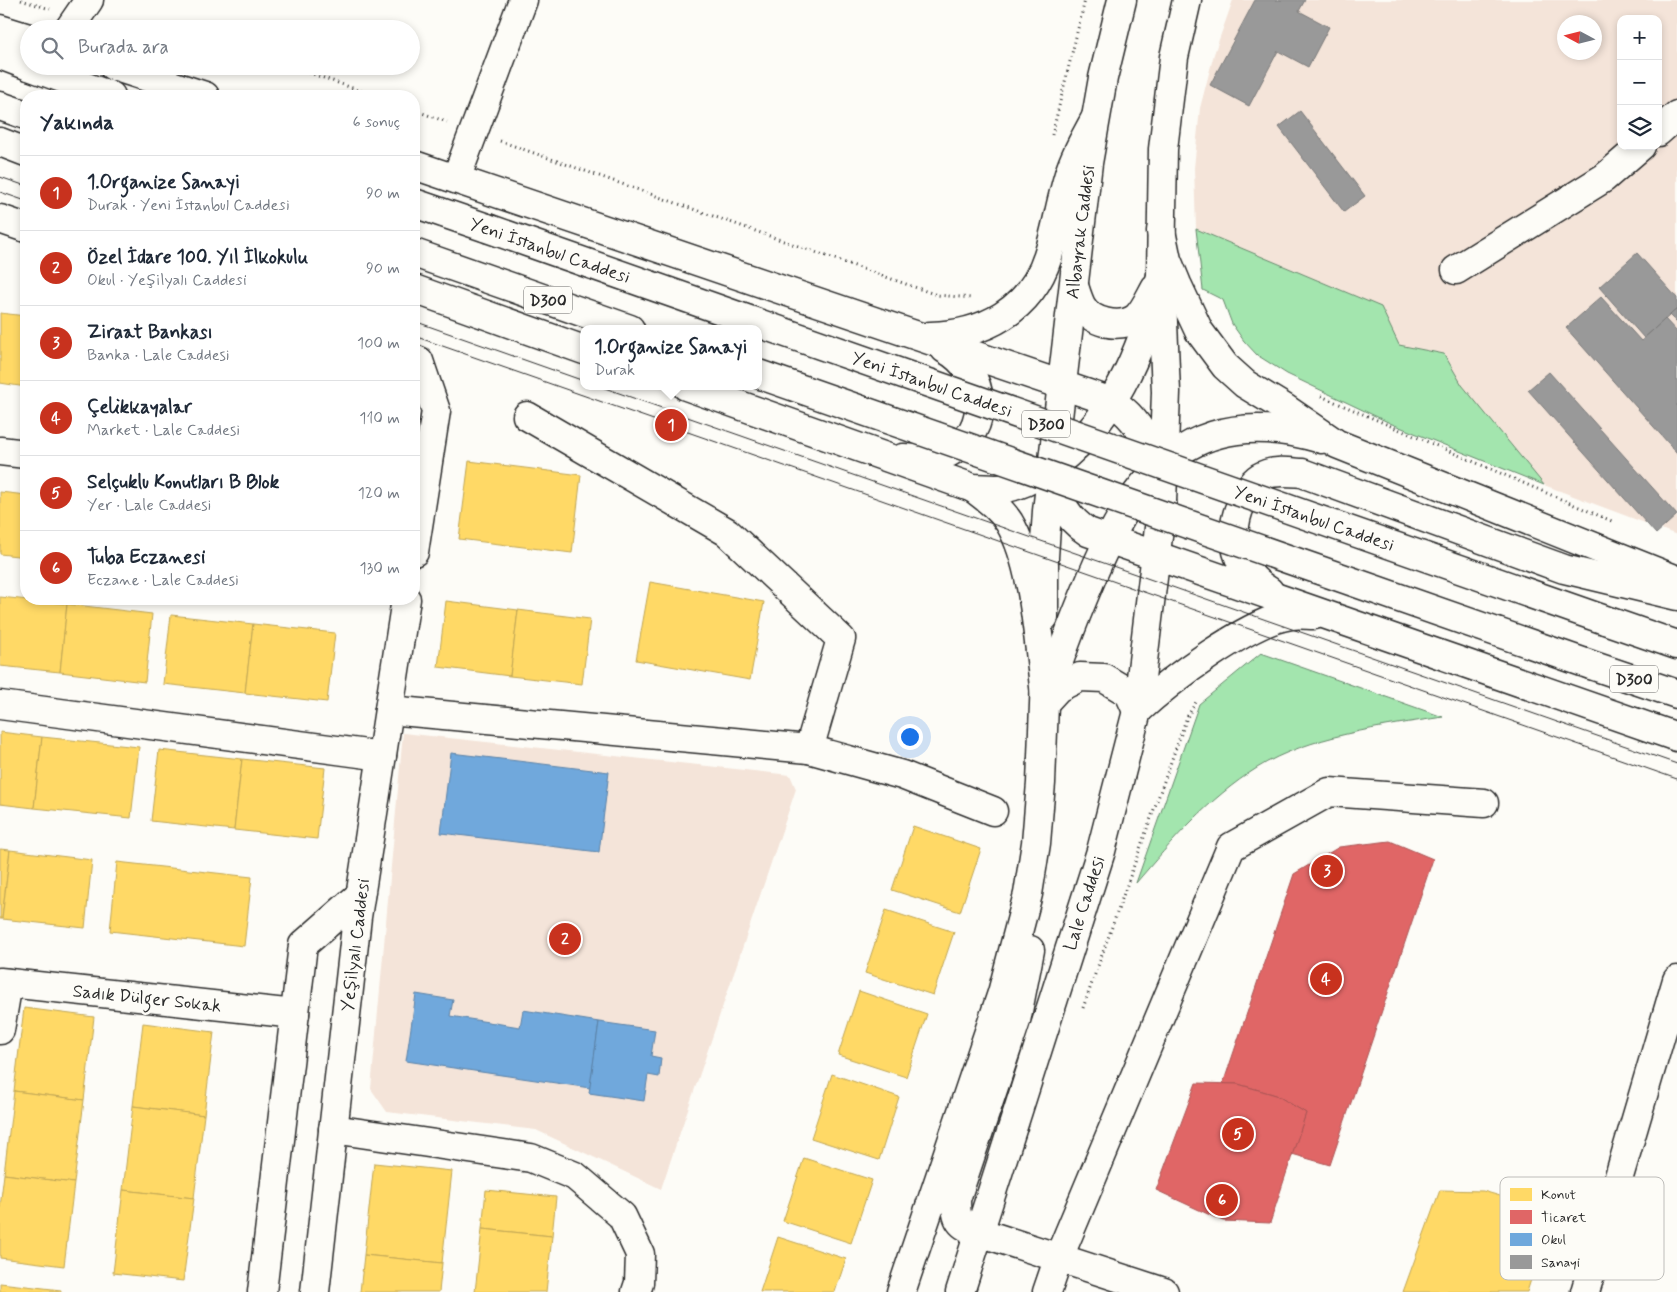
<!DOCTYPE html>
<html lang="tr">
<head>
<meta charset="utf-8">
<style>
	:root { --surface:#fff; --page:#f6f6f7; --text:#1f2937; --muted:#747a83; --line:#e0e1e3; --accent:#c8321e }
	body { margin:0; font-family:Mynerve,sans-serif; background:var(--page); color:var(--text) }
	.controls { position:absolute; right:15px; top:15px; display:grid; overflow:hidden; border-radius:10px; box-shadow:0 2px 8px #0003 }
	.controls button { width:45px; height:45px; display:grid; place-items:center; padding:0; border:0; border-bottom:1px solid var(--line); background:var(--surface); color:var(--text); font:25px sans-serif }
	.compass { position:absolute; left:1557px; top:15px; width:45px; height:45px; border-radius:50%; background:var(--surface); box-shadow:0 2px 8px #0003; rotate:277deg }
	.you { position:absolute; left:909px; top:736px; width:18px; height:18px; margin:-12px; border:4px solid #fff; border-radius:50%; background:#1a73e8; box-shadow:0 0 0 8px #1a73e833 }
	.badge { display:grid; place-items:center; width:32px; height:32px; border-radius:50%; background:var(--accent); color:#fff; font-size:16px; font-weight:700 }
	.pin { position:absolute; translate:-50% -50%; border:2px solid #fff; box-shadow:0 1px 5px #0006 }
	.popup { position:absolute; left:580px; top:325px; width:182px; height:65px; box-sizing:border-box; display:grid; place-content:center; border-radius:10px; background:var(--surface); filter:drop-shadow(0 1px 4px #0005); font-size:16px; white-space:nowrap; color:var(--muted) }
	.popup b { font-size:19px; color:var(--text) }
	.popup::after { content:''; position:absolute; left:50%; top:100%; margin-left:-10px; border:10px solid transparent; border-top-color:var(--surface) }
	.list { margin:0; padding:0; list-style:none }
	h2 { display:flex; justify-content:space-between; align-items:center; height:65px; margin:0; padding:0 20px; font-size:21px }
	h2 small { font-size:16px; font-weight:400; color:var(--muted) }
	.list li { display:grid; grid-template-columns:32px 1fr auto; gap:15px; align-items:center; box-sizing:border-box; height:75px; padding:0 20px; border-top:1px solid var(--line) }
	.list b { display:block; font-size:19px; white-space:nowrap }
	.list p { margin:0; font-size:16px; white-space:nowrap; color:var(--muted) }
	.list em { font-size:16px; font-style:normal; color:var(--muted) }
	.icon { flex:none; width:28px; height:28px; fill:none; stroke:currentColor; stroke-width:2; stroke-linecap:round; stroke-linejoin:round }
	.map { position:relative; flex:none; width:1677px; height:1292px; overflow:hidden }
	.search { position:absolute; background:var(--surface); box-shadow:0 2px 8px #0003; left:20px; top:20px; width:400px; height:55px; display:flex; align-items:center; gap:12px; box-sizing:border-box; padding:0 18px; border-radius:28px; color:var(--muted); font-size:19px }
	.panel { position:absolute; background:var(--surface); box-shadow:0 2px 8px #0003; left:20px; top:90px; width:400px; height:515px; border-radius:20px }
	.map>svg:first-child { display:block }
	.built { fill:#f4e4d9; fill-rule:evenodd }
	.green { fill:#a3e5ae; stroke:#67886c }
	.homes { fill:#ffd966; stroke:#bfa554 }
	.shops { fill:#e06666; stroke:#aa5454 }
	.schools { fill:#6fa8dc; stroke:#5b82a7 }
	.industry { fill:#999; stroke:#787878 }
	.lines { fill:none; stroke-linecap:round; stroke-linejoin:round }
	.minor-casing { stroke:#2b2b2b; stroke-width:31 }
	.major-casing { stroke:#2b2b2b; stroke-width:31 }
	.highway-casing { stroke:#2b2b2b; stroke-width:31 }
	.path { stroke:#2b2b2b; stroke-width:3; stroke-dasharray:1 4; stroke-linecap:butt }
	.minor { stroke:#fdfcf7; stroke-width:28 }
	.major { stroke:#fdfcf7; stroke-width:28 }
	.highway { stroke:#fdfcf7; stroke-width:28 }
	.tram { stroke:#2b2b2b; stroke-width:1 }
	.highway-bridge-casing { stroke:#2b2b2b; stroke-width:31; stroke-linecap:butt }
	.highway-bridge { stroke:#fdfcf7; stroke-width:28 }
	.labels { text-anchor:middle; stroke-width:5; stroke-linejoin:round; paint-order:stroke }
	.shield { fill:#fdfcf7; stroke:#6a6a68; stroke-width:1 }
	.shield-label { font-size:16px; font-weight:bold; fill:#2b2b2b }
	.street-label { font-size:18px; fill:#2b2b2b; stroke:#fdfcf7 }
	.key { fill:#fdfcf7; stroke:#bebdba; stroke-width:1 }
	.key-label { font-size:14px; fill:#2b2b2b }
</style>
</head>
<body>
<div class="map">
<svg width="1677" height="1292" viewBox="0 0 1677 1292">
	<rect width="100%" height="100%" fill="#fdfcf7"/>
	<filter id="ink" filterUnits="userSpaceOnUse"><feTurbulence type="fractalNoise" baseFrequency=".02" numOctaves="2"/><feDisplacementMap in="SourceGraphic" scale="10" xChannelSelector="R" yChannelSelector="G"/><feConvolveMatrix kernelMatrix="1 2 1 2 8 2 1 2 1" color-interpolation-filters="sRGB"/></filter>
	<g filter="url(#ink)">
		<g class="built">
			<path d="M1233 0H1677V535L1544 485 1462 385 1444 354 1399 345 1381 307 1196 229 1194 168 1200 108 1214 54ZM1621 19H1658V146H1621ZM1564 22H1594V52H1564Z"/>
			<path d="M403 733 790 775 796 789 661 1189 536 1130 387 1112 371 1089Z"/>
		</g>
		<g class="green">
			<path d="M1196 229 1381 307 1399 345 1444 354 1462 385 1544 485 1392 424 1287 374 1257 355 1244 341 1232 324 1223 300 1203 290Z"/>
			<path d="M1261 653 1443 717C1384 726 1308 736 1257 768 1209 798 1172 841 1136 883L1199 704Z"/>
		</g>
		<g class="homes">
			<path d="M0 313 26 316V387L0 383Z"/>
			<path d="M469 461 581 475 572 553 459 539Z"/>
			<path d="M0 492 26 495V557L0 554Z"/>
			<path d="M650 582 764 602 750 680 636 660Z"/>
			<path d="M0 597 67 604 60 672 0 666Z"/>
			<path d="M446 601 518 610 510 676 438 667Z"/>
			<path d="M67 604 152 614 145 682 60 672Z"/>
			<path d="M518 610 590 619 582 684 510 676Z"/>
			<path d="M171 615 253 624 245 693 163 684Z"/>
			<path d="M253 624 335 633 327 702 245 693Z"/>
			<path d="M0 732 42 737 34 808 0 804Z"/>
			<path d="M42 737 139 747 131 818 34 808Z"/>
			<path d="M159 750 242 759 234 830 151 821Z"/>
			<path d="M242 759 325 768 317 839 234 830Z"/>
			<path d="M913 826 981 849 960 912 892 890Z"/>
			<path d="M0 849 10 850 2 919H0Z"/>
			<path d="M10 850 92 860 85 928 2 919Z"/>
			<path d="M117 862 252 877 244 946 110 931Z"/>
			<path d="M886 910 954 932 933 995 865 973Z"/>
			<path d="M859 991 927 1014 906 1077 838 1055Z"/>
			<path d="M24 1008 94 1017 84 1100 14 1091Z"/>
			<path d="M143 1023 214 1032 204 1115 133 1106Z"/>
			<path d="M832 1074 899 1097 879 1160 811 1138Z"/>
			<path d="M14 1091 84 1100 74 1183 4 1174Z"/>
			<path d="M133 1106 204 1115 194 1198 123 1190Z"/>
			<path d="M804 1158 872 1180 851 1243 783 1221Z"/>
			<path d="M374 1163 452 1171 442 1263 364 1255Z"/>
			<path d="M4 1174 74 1183 64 1266 0 1258V1207Z"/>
			<path d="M123 1190 194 1198 183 1281 113 1273Z"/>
			<path d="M486 1190 556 1197 552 1236 482 1229Z"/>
			<path d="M1440 1190 1483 1191 1521 1202 1550 1220 1527 1292H1403Z"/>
			<path d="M482 1229 552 1236 546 1292H475Z"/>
			<path d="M778 1237 846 1259 835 1292H760Z"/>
			<path d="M364 1255 442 1263 439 1292H360Z"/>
			<path d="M0 1283 61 1290V1292H0Z"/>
		</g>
		<g class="shops">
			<path d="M1390 841 1433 859 1330 1165 1292 1154 1306 1113 1276 1095 1238 1084H1223L1294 874 1339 847Z"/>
			<path d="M1196 1083 1238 1084 1276 1095 1306 1113 1270 1223 1223 1221 1156 1190Z"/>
		</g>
		<g class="schools">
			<path d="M451 753 609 772 599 852 441 833Z"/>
			<path d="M416 994 453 1000 450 1016 520 1027 523 1010 599 1022 590 1088 406 1061Z"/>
			<path d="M599 1022 655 1030 651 1056 661 1058 659 1077 648 1075 644 1101 589 1093Z"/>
		</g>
		<g class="industry">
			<path d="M1255 0H1305L1299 11 1329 27 1308 67 1278 51 1249 106 1210 85Z"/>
			<path d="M1300 111 1365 196 1344 212 1279 127Z"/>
			<path d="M1637 253 1677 298V309L1644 338 1599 287Z"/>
			<path d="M1601 297 1641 341 1665 319 1677 332V453L1566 328Z"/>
			<path d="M1677 309V322L1670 315Z"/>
			<path d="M1549 372 1677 515 1656 534 1528 390Z"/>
		</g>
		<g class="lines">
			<defs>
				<g id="minor">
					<path d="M69 29 89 0"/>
					<path d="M1658 132 1677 115"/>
					<path d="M456 179 523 0"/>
					<path d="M0 219 26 228"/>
					<path d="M1456 270 1604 178 1641 146"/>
					<path d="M414 359 419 361 436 411 414 552"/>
					<path d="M0 451 26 454"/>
					<path d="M0 705 382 756"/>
					<path d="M389 710 809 749 841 639 727 532 527 416"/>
					<path d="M809 749 902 775 993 811"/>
					<path d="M0 982 295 1014"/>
					<path d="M0 1030 8 983"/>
					<path d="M333 1129 531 1158 575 1176 622 1216 640 1254 639 1283 636 1292"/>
					<path d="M979 1232 1164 1292"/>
					<path d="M262 1292 303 945 360 895"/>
					<path d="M315 1292 357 917 406 599"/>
					<path d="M1047 1292 1059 1257 1231 847 1329 792 1484 803"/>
					<path d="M1585 1292 1677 980"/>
				</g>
				<g id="major">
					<path d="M1074 286C1076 292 1078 299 1081 305 1090 322 1119 330 1136 318 1144 311 1150 297 1155 288"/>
					<path d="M1044 617V557L1047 511 1088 163 1103 78 1122 0"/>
					<path d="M1046 701 1058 688 1080 677 1104 678 1129 693 1137 711"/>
					<path d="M979 1232C959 1225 956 1221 956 1199L1016 1021 1030 950"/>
					<path d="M901 1292 1002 993 1028 894 1036 843 1041 783 1045 678"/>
					<path d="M960 1292 1101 851 1137 711 1162 503 1166 392 1161 276 1163 149 1174 57 1187 0"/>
				</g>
				<g id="highway">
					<path d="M0 29 29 38"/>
					<path d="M0 55 29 66"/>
					<path d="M29 66 111 96"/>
					<path d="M113 66 205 96"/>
					<path d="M0 106 26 115"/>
					<path d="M0 142 26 152"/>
					<path d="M414 165 1112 402C1148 424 1156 463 1162 503"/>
					<path d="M414 203 487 228"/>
					<path d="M1161 231 1167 260 1177 284 1199 331 1225 366 1245 384 1286 409 1337 444 1677 580"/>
					<path d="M414 253 630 329"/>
					<path d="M414 289 584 350"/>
					<path d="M930 336C984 335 1031 310 1048 256 1057 228 1061 198 1070 171 1076 152 1086 136 1095 119"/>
					<path d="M686 386 973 488C981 488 988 489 996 489 1013 489 1031 480 1045 471 1112 428 1143 349 1161 276"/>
					<path d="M903 458C917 459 935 460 948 453 994 431 986 371 945 349"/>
					<path d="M1052 466C1056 495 1063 516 1088 532L1677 737"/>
					<path d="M973 488C986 498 1000 508 1009 522 1035 565 1038 643 1045 694"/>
					<path d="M1269 591C1236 571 1226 536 1242 502 1247 491 1252 480 1264 475 1276 470 1289 472 1302 473L1564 569 1677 596"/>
					<path d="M1605 620 1677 645"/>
					<path d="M1591 665 1677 694"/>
					<path d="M1046 701C1058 661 1073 622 1089 584 1134 474 1191 401 1322 439"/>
					<path d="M1137 711C1168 682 1250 620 1291 615 1298 614 1307 615 1314 615"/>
				</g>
			</defs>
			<use href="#minor" class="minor-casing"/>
			<use href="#major" class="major-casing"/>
			<use href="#highway" class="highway-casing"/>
			<g class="path">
				<path d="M21 0 50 9"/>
				<path d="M290 66 375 96"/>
				<path d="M414 110 447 122"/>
				<path d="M1052 135 1085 0"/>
				<path d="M500 141 937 295 972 298"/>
				<path d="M1321 396 1614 522"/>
				<path d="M1083 1008 1187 717 1196 702"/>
			</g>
			<use href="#minor" class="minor"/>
			<use href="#major" class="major"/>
			<use href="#highway" class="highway"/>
			<g class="tram">
				<path d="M0 177 26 186"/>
				<path d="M0 192 26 201"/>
				<path d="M414 321 584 381"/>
				<path d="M414 336 1677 779"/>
				<path d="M599 386 1677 764"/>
			</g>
			<defs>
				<g id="highway-bridge">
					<path d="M487 228 1605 620"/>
					<path d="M758 374 1591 665"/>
				</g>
			</defs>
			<use href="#highway-bridge" class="highway-bridge-casing"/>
			<use href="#highway-bridge" class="highway-bridge"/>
		</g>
	</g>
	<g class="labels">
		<g class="shield">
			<rect x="524" y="286.5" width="48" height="27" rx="4"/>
			<rect x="1022" y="410.5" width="48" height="27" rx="4"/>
			<rect x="1610" y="665.5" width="48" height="27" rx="4"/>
		</g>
		<g class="shield-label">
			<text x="548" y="306">D300</text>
			<text x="1046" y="430">D300</text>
			<text x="1634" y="685">D300</text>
		</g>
		<g class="street-label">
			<text transform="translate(1080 232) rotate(-83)" y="6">Albayrak Caddesi</text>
			<text transform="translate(550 250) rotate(19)" y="6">Yeni İstanbul Caddesi</text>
			<text transform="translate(932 384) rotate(19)" y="6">Yeni İstanbul Caddesi</text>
			<text transform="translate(1314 518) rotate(19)" y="6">Yeni İstanbul Caddesi</text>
			<text transform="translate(1084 903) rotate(-72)" y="6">Lale Caddesi</text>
			<text transform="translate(355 945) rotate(-83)" y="6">Yeşilyalı Caddesi</text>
			<text transform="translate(147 998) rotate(6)" y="6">Sadık Dülger Sokak</text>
		</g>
	</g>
	<rect x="1500" y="1177" width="164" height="103" rx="8" class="key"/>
	<rect x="1510" y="1188" width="22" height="13" fill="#ffd966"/>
	<rect x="1510" y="1210" width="22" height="14" fill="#e06666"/>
	<rect x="1510" y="1233" width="22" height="13" fill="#6fa8dc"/>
	<rect x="1510" y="1255" width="22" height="14" fill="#999"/>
	<g class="key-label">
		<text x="1541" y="1199">Konut</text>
		<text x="1541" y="1222">Ticaret</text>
		<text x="1541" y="1244">Okul</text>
		<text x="1541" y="1267">Sanayi</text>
	</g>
</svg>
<div class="controls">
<button>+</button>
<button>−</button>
<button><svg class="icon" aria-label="layers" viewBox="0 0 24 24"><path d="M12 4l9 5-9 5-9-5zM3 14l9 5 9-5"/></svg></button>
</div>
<svg class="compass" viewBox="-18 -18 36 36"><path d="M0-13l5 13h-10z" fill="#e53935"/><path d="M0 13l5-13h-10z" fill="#747a83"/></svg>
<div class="you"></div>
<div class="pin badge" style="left:671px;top:425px">1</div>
<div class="popup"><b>1.Organize Sanayi</b>Durak</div>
<div class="pin badge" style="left:565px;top:939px">2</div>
<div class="pin badge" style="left:1327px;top:871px">3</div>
<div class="pin badge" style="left:1326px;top:979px">4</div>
<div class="pin badge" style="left:1238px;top:1134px">5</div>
<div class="pin badge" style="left:1222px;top:1200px">6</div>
<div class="search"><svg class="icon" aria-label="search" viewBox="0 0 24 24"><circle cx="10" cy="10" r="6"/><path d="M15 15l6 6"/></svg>Burada ara</div>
<section class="panel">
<h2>Yakında<small>6 sonuç</small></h2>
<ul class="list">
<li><span class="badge">1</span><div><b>1.Organize Sanayi</b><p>Durak · Yeni İstanbul Caddesi</p></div><em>90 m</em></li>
<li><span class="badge">2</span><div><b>Özel İdare 100. Yıl İlkokulu</b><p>Okul · Yeşilyalı Caddesi</p></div><em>90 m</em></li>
<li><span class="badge">3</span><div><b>Ziraat Bankası</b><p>Banka · Lale Caddesi</p></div><em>100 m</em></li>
<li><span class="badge">4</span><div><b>Çelikkayalar</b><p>Market · Lale Caddesi</p></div><em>110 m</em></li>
<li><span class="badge">5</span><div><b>Selçuklu Konutları B Blok</b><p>Yer · Lale Caddesi</p></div><em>120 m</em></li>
<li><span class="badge">6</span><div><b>Tuba Eczanesi</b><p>Eczane · Lale Caddesi</p></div><em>130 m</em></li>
</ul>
</section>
</div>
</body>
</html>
